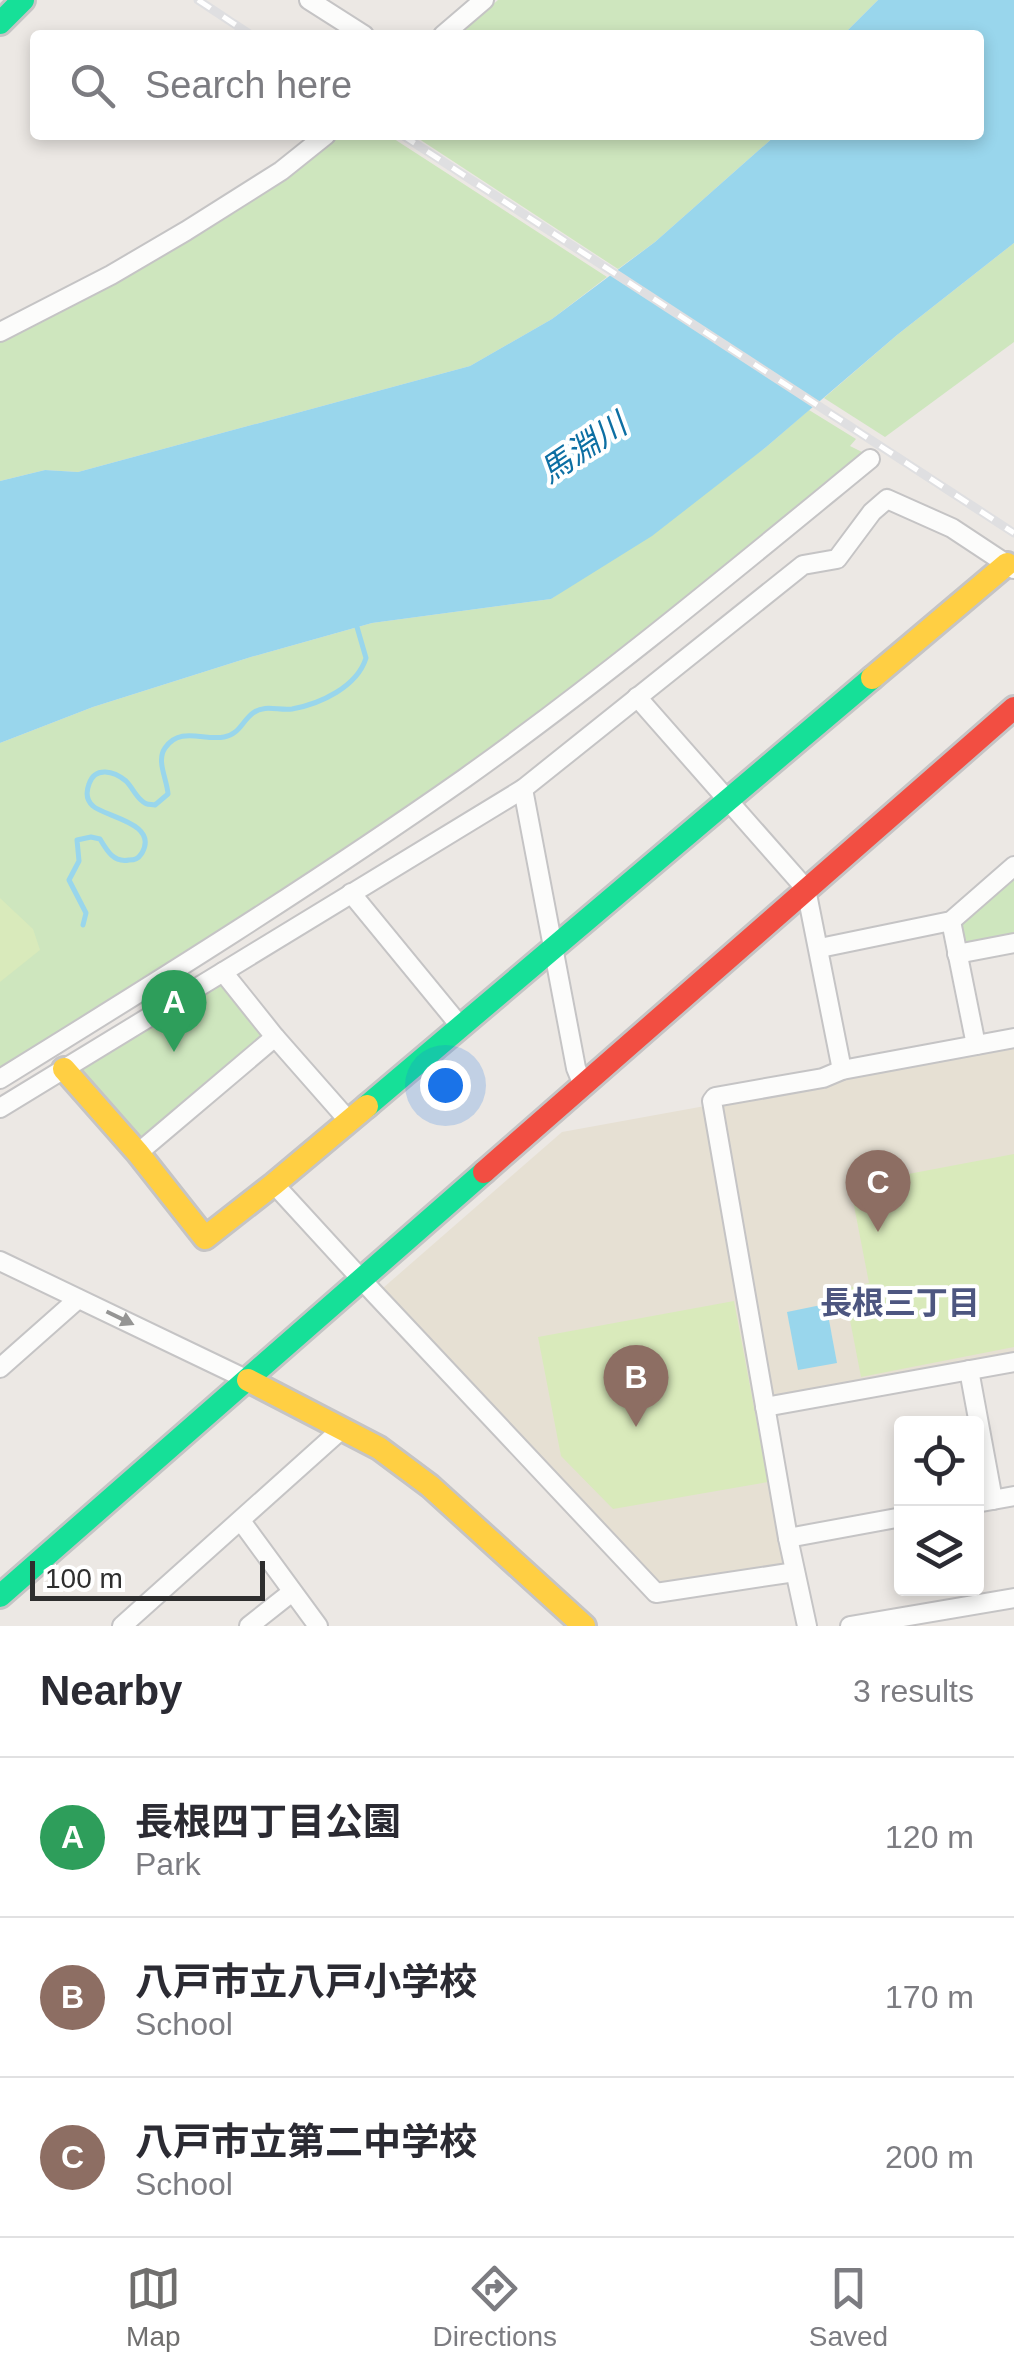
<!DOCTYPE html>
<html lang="en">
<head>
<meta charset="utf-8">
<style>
	:root { --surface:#fff; --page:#f2f2f3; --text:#2b2b33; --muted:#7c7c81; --line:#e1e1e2; --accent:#706f6e }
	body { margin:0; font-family:Helvetica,"Noto Sans JP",sans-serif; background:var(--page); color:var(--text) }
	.controls { position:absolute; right:30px; bottom:30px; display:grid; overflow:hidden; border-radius:10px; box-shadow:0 5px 15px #0003 }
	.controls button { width:90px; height:90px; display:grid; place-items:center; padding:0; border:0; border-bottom:2px solid var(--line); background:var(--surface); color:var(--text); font:50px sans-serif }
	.scale { position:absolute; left:30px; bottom:25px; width:235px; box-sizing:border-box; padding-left:10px; border:5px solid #2e2e2e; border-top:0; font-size:28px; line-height:35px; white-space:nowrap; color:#2e2e2e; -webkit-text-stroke:8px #fff; paint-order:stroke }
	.you { position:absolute; left:445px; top:1085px; width:35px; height:35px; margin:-25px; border:8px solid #fff; border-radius:50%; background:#1a73e8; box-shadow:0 0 0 15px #1a73e833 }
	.badge { display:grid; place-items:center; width:65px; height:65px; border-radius:50%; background:var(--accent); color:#fff; font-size:32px; font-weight:700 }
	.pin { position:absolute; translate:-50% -82px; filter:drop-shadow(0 2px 5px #0008) }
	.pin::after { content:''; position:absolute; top:52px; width:35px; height:30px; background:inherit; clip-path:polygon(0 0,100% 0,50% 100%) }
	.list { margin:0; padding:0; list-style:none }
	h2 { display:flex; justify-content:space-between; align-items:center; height:130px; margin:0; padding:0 40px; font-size:42px }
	h2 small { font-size:32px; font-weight:400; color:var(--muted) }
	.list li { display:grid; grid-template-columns:65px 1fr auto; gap:30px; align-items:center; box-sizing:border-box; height:160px; padding:0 40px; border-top:2px solid var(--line) }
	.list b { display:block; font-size:38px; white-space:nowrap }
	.list p { margin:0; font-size:32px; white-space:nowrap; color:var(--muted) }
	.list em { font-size:32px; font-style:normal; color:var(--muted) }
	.icon { flex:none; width:55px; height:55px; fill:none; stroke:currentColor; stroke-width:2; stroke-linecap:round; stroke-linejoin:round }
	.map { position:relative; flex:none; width:1014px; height:1626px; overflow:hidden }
	.search { position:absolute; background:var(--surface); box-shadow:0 5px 15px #0003; left:30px; right:30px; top:30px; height:110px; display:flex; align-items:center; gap:25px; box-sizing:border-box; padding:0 35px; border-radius:10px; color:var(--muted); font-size:38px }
	.sheet { height:610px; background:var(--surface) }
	nav { display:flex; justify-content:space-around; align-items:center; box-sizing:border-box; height:140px; border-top:2px solid var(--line); background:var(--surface); font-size:28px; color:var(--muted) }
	nav a { display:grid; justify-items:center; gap:5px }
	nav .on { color:var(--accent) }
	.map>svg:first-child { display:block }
	.education { fill:#e6e0d3 }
	.green { fill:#cee6be }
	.pitch { fill:#d9eabb }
	.water { fill:#99d6ec }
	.pier { fill:#ece8e4 }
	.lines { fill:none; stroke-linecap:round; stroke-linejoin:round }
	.stream { stroke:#99d6ec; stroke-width:5 }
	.street-casing { stroke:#c5c4c5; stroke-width:22 }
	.fast-casing { stroke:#c5c4c5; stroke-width:28 }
	.slow-casing { stroke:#c5c4c5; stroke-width:28 }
	.jam-casing { stroke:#c5c4c5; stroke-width:28 }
	.street { stroke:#fcfcfb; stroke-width:18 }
	.fast { stroke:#16e098; stroke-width:22 }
	.slow { stroke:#ffcf43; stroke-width:22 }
	.jam { stroke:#f24e42; stroke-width:22 }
	.rail-casing { stroke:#dfdfe1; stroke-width:9 }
	.rail { stroke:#fff; stroke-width:5; stroke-dasharray:15; stroke-linecap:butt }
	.oneway { fill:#959594 }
	.labels { text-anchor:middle; stroke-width:8; stroke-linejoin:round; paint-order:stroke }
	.water-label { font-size:32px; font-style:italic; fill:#0d6fa3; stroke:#fff }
	.neighbourhood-label { font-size:32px; font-weight:bold; fill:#4d5680; stroke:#fff }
</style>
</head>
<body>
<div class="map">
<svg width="1014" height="1626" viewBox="0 0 1014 1626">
	<rect width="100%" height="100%" fill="#ece8e4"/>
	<g class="education">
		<path d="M1014 1048V1355L778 1400 771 1392 721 1109 725 1102Z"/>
		<path d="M705 1106 786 1560 783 1566 657 1585 385 1295 383 1288 562 1132Z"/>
	</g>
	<g class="green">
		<path d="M498 0H878L843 35H458Z"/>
		<path d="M337 135H388L607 277 552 319 470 366 78 472 45 470 0 481V339L282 177Z"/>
		<path d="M413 135H776L655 242 618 269Z"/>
		<path d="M1014 243V342L885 437 824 398 897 335Z"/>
		<path d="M809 410 856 439 850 446 866 454C721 570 579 688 428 794 289 891 144 980 0 1069V743L93 707 251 657 372 623 551 599 765 448Z"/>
		<path d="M1014 874V935L968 944 960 939 961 921Z"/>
		<path d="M215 982 225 983 263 1030 261 1039 145 1138H135L79 1071 81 1065Z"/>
	</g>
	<g class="pitch">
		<path d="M0 898 33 929 40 950 0 982Z"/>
		<path d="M1014 1154V1347L861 1377 844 1289 869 1283 850 1185Z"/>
		<path d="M734 1301 768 1482 613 1509 561 1456 538 1337Z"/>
	</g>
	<g class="water">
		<path d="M878 0H1014V243L897 335 765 448 652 536 551 599 372 623 251 657 93 707 0 743V481L45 470 78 472 470 366 552 319 655 242 776 135H979V35H843Z"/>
		<path d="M826 1304 837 1363 798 1370 787 1312Z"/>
	</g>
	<path class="pier" d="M612 268 823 405 818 409 607 271Z"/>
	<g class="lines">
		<path class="stream" d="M83 925 86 913 69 880 79 861 77 840 91 837 100 839C107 851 114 863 129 860 135 860 138 859 142 853 159 823 105 817 93 806 86 800 86 792 89 784 95 766 114 771 126 781 132 787 135 795 141 800 146 805 148 804 155 805L168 794C167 779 156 761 165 748 180 726 204 741 224 737 240 734 242 721 253 713 265 704 279 711 292 709 320 704 357 687 366 658L357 627"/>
		<defs>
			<g id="street">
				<path d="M309 0 364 35"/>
				<path d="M443 35 484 0"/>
				<path d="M0 332 111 275 186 231 281 171 326 135"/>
				<path d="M637 697 806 889 842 1070"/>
				<path d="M523 789 576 1068 583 1085"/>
				<path d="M351 893 461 1027"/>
				<path d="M951 921 976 1045"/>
				<path d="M820 948 951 921 1014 866"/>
				<path d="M957 954 1014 943"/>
				<path d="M223 972 275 1037 348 1120"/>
				<path d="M0 1079C157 982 314 884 465 778 605 678 737 568 870 459"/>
				<path d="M0 1108 523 789 803 565 837 559 872 512 887 499 952 528 1014 569"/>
				<path d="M138 1153 275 1037"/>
				<path d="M274 1184 374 1293 656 1593 795 1572"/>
				<path d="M0 1261 248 1380"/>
				<path d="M0 1368 78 1299"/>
				<path d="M969 1370 993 1500"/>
				<path d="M765 1407 1014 1362"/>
				<path d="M976 1503 1014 1496"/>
				<path d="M241 1521 318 1626"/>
				<path d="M788 1538 902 1517"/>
				<path d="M122 1626 343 1428"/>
				<path d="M249 1626 292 1592"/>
				<path d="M807 1626 788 1538 712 1101 715 1097 823 1078 842 1070 1014 1038"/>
				<path d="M850 1626 1014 1598"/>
			</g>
			<g id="fast">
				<path d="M0 23 23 0"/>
				<path d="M367 1106 872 678"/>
				<path d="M0 1596 484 1172"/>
			</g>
			<g id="slow">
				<path d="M872 678 1007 564"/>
				<path d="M64 1069 138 1153 205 1238 274 1184 367 1106"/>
				<path d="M248 1380 379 1448 430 1486 584 1626"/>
			</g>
			<path id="jam" d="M484 1172 1014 708"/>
		</defs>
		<use href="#street" class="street-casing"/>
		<use href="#fast" class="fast-casing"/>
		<use href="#slow" class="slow-casing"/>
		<use href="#jam" class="jam-casing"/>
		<use href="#street" class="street"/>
		<use href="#fast" class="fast"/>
		<use href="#slow" class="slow"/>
		<use href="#jam" class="jam"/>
		<defs>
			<g id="rail">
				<path d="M198 0 251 35"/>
				<path d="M402 135 1014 533"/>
			</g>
		</defs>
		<use href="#rail" class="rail-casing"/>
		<use href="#rail" class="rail"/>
	</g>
	<defs><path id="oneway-solid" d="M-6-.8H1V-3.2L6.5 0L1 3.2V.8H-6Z" transform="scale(2.5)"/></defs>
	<use class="oneway" href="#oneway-solid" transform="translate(120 1318) rotate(26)"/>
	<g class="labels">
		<g class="water-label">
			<text transform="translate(583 448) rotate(-34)" y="11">馬淵川</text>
		</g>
		<g class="neighbourhood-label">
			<text x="900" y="1314">長根三丁目</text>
		</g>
	</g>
</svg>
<div class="controls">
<button><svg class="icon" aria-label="locate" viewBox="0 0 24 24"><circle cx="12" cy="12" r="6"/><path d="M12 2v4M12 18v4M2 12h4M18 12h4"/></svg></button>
<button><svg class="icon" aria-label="layers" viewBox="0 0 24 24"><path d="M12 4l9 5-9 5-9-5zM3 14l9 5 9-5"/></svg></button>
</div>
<div class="scale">100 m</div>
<div class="you"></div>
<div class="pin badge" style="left:174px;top:1052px;background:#2e9e5b">A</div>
<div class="pin badge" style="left:636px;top:1427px;background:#8d6e63">B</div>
<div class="pin badge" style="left:878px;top:1232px;background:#8d6e63">C</div>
<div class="search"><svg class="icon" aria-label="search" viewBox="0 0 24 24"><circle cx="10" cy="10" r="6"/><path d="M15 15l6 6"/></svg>Search here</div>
</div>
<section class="sheet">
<h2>Nearby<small>3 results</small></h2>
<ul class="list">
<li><span class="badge" style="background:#2e9e5b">A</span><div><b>長根四丁目公園</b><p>Park</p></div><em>120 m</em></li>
<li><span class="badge" style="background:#8d6e63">B</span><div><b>八戸市立八戸小学校</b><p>School</p></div><em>170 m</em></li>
<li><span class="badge" style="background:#8d6e63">C</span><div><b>八戸市立第二中学校</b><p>School</p></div><em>200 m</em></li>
</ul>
</section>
<nav>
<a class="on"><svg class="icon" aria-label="map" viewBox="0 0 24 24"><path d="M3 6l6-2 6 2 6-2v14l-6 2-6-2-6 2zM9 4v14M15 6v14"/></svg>Map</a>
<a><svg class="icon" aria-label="directions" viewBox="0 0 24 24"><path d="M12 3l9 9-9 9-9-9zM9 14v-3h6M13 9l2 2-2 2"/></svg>Directions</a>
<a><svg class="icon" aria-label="saved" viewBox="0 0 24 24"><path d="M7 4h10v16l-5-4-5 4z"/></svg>Saved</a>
</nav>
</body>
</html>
